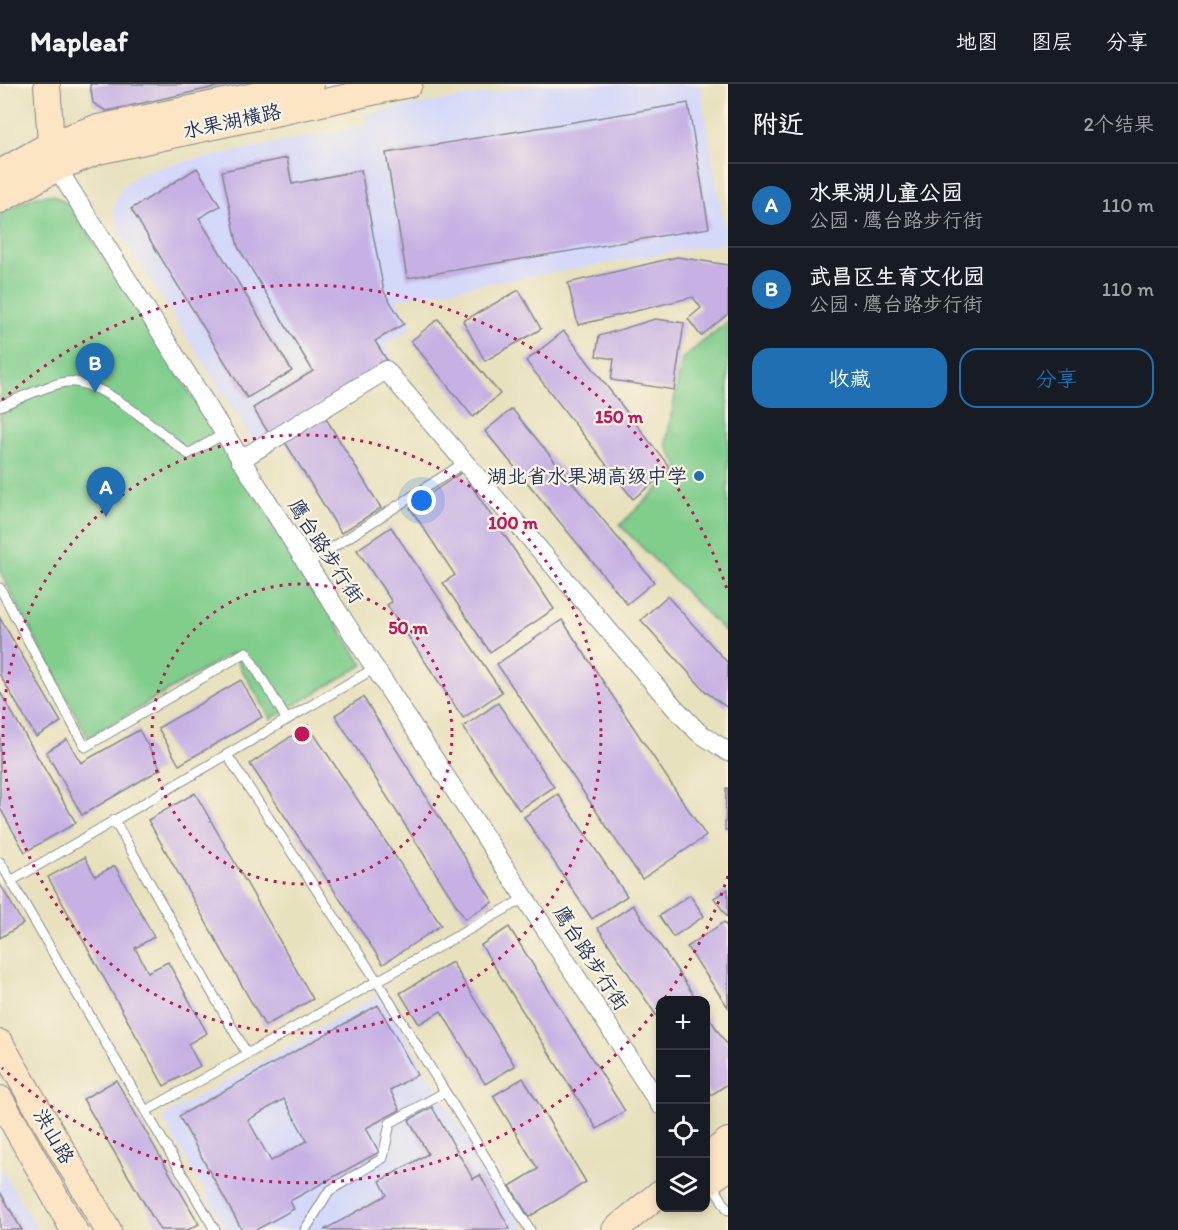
<!DOCTYPE html>
<html lang="zh">
<head>
<meta charset="utf-8">
<style>
	:root { --surface:#171b24; --page:#242831; --text:#f1f3f6; --muted:#9ea1a6; --line:#363941; --accent:#1f6fb2 }
	body { margin:0; font-family:Itim,"LXGW WenKai TC",sans-serif; background:var(--page); color:var(--text) }
	.controls { position:absolute; right:18px; bottom:18px; display:grid; overflow:hidden; border-radius:12px; box-shadow:0 3px 9px #0003 }
	.controls button { width:54px; height:54px; display:grid; place-items:center; padding:0; border:0; border-bottom:2px solid var(--line); background:var(--surface); color:var(--text); font:30px sans-serif }
	.you { position:absolute; left:422px; top:417px; width:21px; height:21px; margin:-15px; border:4px solid #fff; border-radius:50%; background:#1a73e8; box-shadow:0 0 0 9px #1a73e833 }
	.badge { display:grid; place-items:center; width:39px; height:39px; border-radius:50%; background:var(--accent); color:#fff; font-size:20px; font-weight:700 }
	.pin { position:absolute; translate:-50% -50px; filter:drop-shadow(0 2px 3px #0008) }
	.pin::after { content:''; position:absolute; top:32px; width:21px; height:18px; background:inherit; clip-path:polygon(0 0,100% 0,50% 100%) }
	.list { margin:0; padding:0; list-style:none }
	h2 { display:flex; justify-content:space-between; align-items:center; height:78px; margin:0; padding:0 24px; font-size:26px }
	h2 small { font-size:20px; font-weight:400; color:var(--muted) }
	.list li { display:grid; grid-template-columns:39px 1fr auto; gap:18px; align-items:center; box-sizing:border-box; height:84px; padding:0 24px; border-top:2px solid var(--line) }
	.list b { display:block; font-size:22px; white-space:nowrap }
	.list p { margin:0; font-size:20px; white-space:nowrap; color:var(--muted) }
	.list em { font-size:20px; font-style:normal; color:var(--muted) }
	.actions { display:flex; gap:12px; padding:18px 24px }
	.actions a { flex:1; padding:14px 0; border:2px solid var(--accent); border-radius:18px; text-align:center; font-size:21px; color:var(--accent) }
	.actions .main { background:var(--accent); color:#fff }
	.icon { flex:none; width:33px; height:33px; fill:none; stroke:currentColor; stroke-width:2; stroke-linecap:round; stroke-linejoin:round }
	.map { position:relative; flex:none; width:728px; height:1146px; overflow:hidden }
	header { display:flex; align-items:center; gap:36px; box-sizing:border-box; height:84px; padding:0 30px; background:var(--surface); border-bottom:2px solid var(--line) }
	header strong { font-size:28px }
	nav { display:flex; gap:33px; margin-inline-start:auto; font-size:21px }
	main { display:flex }
	aside { flex:1; background:var(--surface) }
	.map>svg:first-child { display:block }
	.built { fill:#d4d8f9 }
	.green { fill:#80cd8c; stroke:#4e7e75; stroke-width:1.5 }
	.building { fill:#c6b0e4; fill-rule:evenodd }
	.lines { fill:none; stroke-linecap:round; stroke-linejoin:round }
	.lane-casing { stroke:#82888e; stroke-width:11 }
	.street-casing { stroke:#82888e; stroke-width:20 }
	.secondary-casing { stroke:#82888e; stroke-width:28 }
	.lane { stroke:#fff; stroke-width:9 }
	.street { stroke:#fff; stroke-width:18 }
	.secondary { stroke:#fce5c4; stroke-width:26 }
	.ring { fill:none; stroke:#c2185b; stroke-width:3; stroke-dasharray:3 6 }
	.poi-dot { fill:#1f6fb2; stroke:#fcf5e5; stroke-width:2 }
	.labels { text-anchor:middle; stroke-width:4.5; stroke-linejoin:round; paint-order:stroke }
	.street-label { font-size:20px; fill:#1b2f5e; stroke:#fcf5e5 }
	.poi-label { font-size:20px; fill:#1b2f5e; stroke:#fcf5e5; text-anchor:end }
	.centre { fill:#c2185b; stroke:#fcf5e5; stroke-width:3 }
	.ring-label { font-size:18px; text-anchor:middle; font-weight:bold; fill:#c2185b; stroke:#fcf5e5; stroke-width:4.5; stroke-linejoin:round; paint-order:stroke }
</style>
</head>
<body>
<header>
<strong>Mapleaf</strong>
<nav><a>地图</a><a>图层</a><a>分享</a></nav>
</header>
<main>
<div class="map">
<svg width="728" height="1146" viewBox="0 0 728 1146">
	<rect width="100%" height="100%" fill="#fcf5e5"/>
	<filter id="ink" filterUnits="userSpaceOnUse"><feTurbulence type="fractalNoise" baseFrequency=".0167" numOctaves="2"/><feDisplacementMap in="SourceGraphic" scale="12" xChannelSelector="R" yChannelSelector="G"/><feConvolveMatrix kernelMatrix="1 2 1 2 8 2 1 2 1" color-interpolation-filters="sRGB"/></filter>
	<filter id="wash" filterUnits="userSpaceOnUse"><feTurbulence type="fractalNoise" baseFrequency=".008" numOctaves="4" result="noise"/><feDisplacementMap in="SourceGraphic" scale="24" xChannelSelector="R" yChannelSelector="G"/><feGaussianBlur stdDeviation="1.35" result="paint"/><feColorMatrix in="noise" values="0 0 0 0 0 0 0 0 0 0 0 0 0 0 0 0 0 1.4 0 .05"/><feComposite in="paint" operator="in"/></filter>
	<g filter="url(#wash)">
		<rect width="100%" height="100%" fill="#e8e1be"/>
		<g class="built">
			<path d="M544 0H700L727 159 396 215 413 243 385 261 399 283 261 369 119 148 113 123 122 103 135 92 159 83 366 41 364 30Z"/>
			<path d="M379 910 524 1146H226L162 1033Z"/>
			<path d="M0 1082 38 1146H0Z"/>
		</g>
		<g class="green">
			<path d="M53 111 70 121 363 581 271 635 232 569 88 654 0 488V130L36 112Z"/>
			<path d="M728 237V551L620 441 679 384 666 360 682 275Z"/>
		</g>
		<g id="blocks">
			<g class="building">
				<path d="M90 0H224L225 1 106 27 93 19Z"/>
				<path d="M688 19 709 144 407 194 386 69Z"/>
				<path d="M287 74 292 100 361 86 384 208 404 240 375 257 388 278 269 350 253 324 313 287 238 163 222 87Z"/>
				<path d="M197 84 220 122 199 134 292 287 247 314 131 125Z"/>
				<path d="M677 173 728 181V230L701 252 688 235 701 224 693 213 578 241 568 199Z"/>
				<path d="M519 206 541 245 485 277 463 237Z"/>
				<path d="M438 235 500 310 473 333 411 257Z"/>
				<path d="M655 235 684 239 674 306 611 296 614 275 596 272 599 252Z"/>
				<path d="M564 247 671 385 633 415 526 277Z"/>
				<path d="M512 325 654 498 627 520 485 347Z"/>
				<path d="M325 333 381 424 341 449 285 358Z"/>
				<path d="M462 388 554 525 490 568 443 499 455 491 410 424Z"/>
				<path d="M391 443 502 608 463 634 387 521 392 518 357 466Z"/>
				<path d="M667 512 728 579V624L706 608 641 536Z"/>
				<path d="M0 534 61 638 36 653 0 591Z"/>
				<path d="M562 536 706 752 642 795 497 580Z"/>
				<path d="M241 596 262 633 179 681 158 644Z"/>
				<path d="M0 608 76 739 25 768 0 724Z"/>
				<path d="M363 613 493 818 465 835 335 631Z"/>
				<path d="M498 619 554 703 519 726 463 643Z"/>
				<path d="M308 641 441 841 383 880 250 680Z"/>
				<path d="M139 646 161 685 82 731 46 668 67 655 81 679Z"/>
				<path d="M726 704H728V746H725Z"/>
				<path d="M195 709 313 915 265 942 148 736Z"/>
				<path d="M558 710 627 812 592 835 524 733Z"/>
				<path d="M85 773 95 792 115 782 154 853 135 864 148 888 168 878 207 949 188 960 200 982 164 1002 48 793Z"/>
				<path d="M0 800 23 840 0 854Z"/>
				<path d="M728 805V834L714 814Z"/>
				<path d="M690 811 704 832 673 853 659 832Z"/>
				<path d="M633 821 697 916H660V937L598 844Z"/>
				<path d="M724 838 728 845V923L687 863Z"/>
				<path d="M509 843 625 1027 597 1045 481 861Z"/>
				<path d="M452 878 515 982 485 1000 441 927 419 940 400 909Z"/>
				<path d="M378 921 417 991 390 1006 400 1026 366 1044 379 1068 290 1117 294 1125 256 1146H242L179 1032ZM284 1015 307 1057 271 1077 248 1036Z"/>
				<path d="M706 929 728 962V1000L711 1011 706 1004Z"/>
				<path d="M523 994 586 1098 529 1133 510 1102 538 1085 493 1012Z"/>
				<path d="M116 996 199 1140 188 1146H160L83 1015Z"/>
				<path d="M432 1023 473 1095 480 1091 510 1145 324 1146 387 1111 380 1097 428 1070 409 1036Z"/>
				<path d="M0 1108 22 1146H0Z"/>
			</g>
		</g>
	</g>
	<g filter="url(#ink)">
		<use href="#blocks" fill-opacity="0" stroke="#82888e" stroke-width="1.5"/>
		<g class="lines">
			<defs>
				<g id="lane">
					<path d="M0 322C21 314 44 302 66 298 100 293 161 349 188 370L224 350"/>
					<path d="M307 480 464 379"/>
					<path d="M0 504 85 663 246 568 287 636"/>
					<path d="M227 671 377 897 530 1146"/>
					<path d="M114 736 247 970"/>
					<path d="M0 778 215 1146"/>
					<path d="M11 797 375 584"/>
					<path d="M146 1027 525 814"/>
					<path d="M711 1098 728 1126"/>
					<path d="M305 1146 329 1107 383 1074 390 1039 445 1008"/>
				</g>
				<g id="street">
					<path d="M57 84 307 480 660 1021"/>
					<path d="M240 376 386 286 674 623 698 648 728 668"/>
				</g>
				<g id="secondary">
					<path d="M47 0 51 60 55 77"/>
					<path d="M0 89 51 60 93 45 311 0"/>
					<path d="M0 116 57 84 98 67 409 0"/>
					<path d="M0 959 108 1146"/>
					<path d="M0 1015 74 1146"/>
					<path d="M706 1074 728 1057"/>
					<path d="M706 1099 728 1084"/>
					<path d="M615 1146 660 1109"/>
				</g>
			</defs>
			<use href="#lane" class="lane-casing"/>
			<use href="#street" class="street-casing"/>
			<use href="#secondary" class="secondary-casing"/>
			<use href="#lane" class="lane"/>
			<use href="#street" class="street"/>
			<use href="#secondary" class="secondary"/>
		</g>
	</g>
	<g class="ring">
		<circle cx="302" cy="650" r="150"/>
		<circle cx="302" cy="650" r="299"/>
		<path d="M728 792A449 449 0 0 1 665 914M658 923A449 449 0 0 1 2 984M2 316A449 449 0 0 1 728 508"/>
	</g>
	<circle class="poi-dot" cx="699" cy="392" r="6"/>
	<g class="labels">
		<g class="street-label">
			<text transform="translate(232 37) rotate(-12)" y="7">水果湖横路</text>
			<text transform="translate(326 467) rotate(57)" y="7">鹰台路步行街</text>
			<text transform="translate(591 874) rotate(57)" y="7">鹰台路步行街</text>
			<text transform="translate(54 1052) rotate(60)" y="7">洪山路</text>
		</g>
		<g class="poi-label">
			<text x="687" y="399">湖北省水果湖高级中学</text>
		</g>
	</g>
	<circle cx="302" cy="650" r="9" class="centre"/>
	<g class="ring-label">
		<text x="619" y="339">150 m</text>
		<text x="513" y="445">100 m</text>
		<text x="408" y="550">50 m</text>
	</g>
</svg>
<div class="controls">
<button>+</button>
<button>−</button>
<button><svg class="icon" aria-label="locate" viewBox="0 0 24 24"><circle cx="12" cy="12" r="6"/><path d="M12 2v4M12 18v4M2 12h4M18 12h4"/></svg></button>
<button><svg class="icon" aria-label="layers" viewBox="0 0 24 24"><path d="M12 4l9 5-9 5-9-5zM3 14l9 5 9-5"/></svg></button>
</div>
<div class="you"></div>
<div class="pin badge" style="left:106px;top:433px">A</div>
<div class="pin badge" style="left:95px;top:309px">B</div>
</div>
<aside>
<h2>附近<small>2个结果</small></h2>
<ul class="list">
<li><span class="badge">A</span><div><b>水果湖儿童公园</b><p>公园 · 鹰台路步行街</p></div><em>110 m</em></li>
<li><span class="badge">B</span><div><b>武昌区生育文化园</b><p>公园 · 鹰台路步行街</p></div><em>110 m</em></li>
</ul>
<div class="actions"><a class="main">收藏</a><a>分享</a></div>
</aside>
</main>
</body>
</html>
